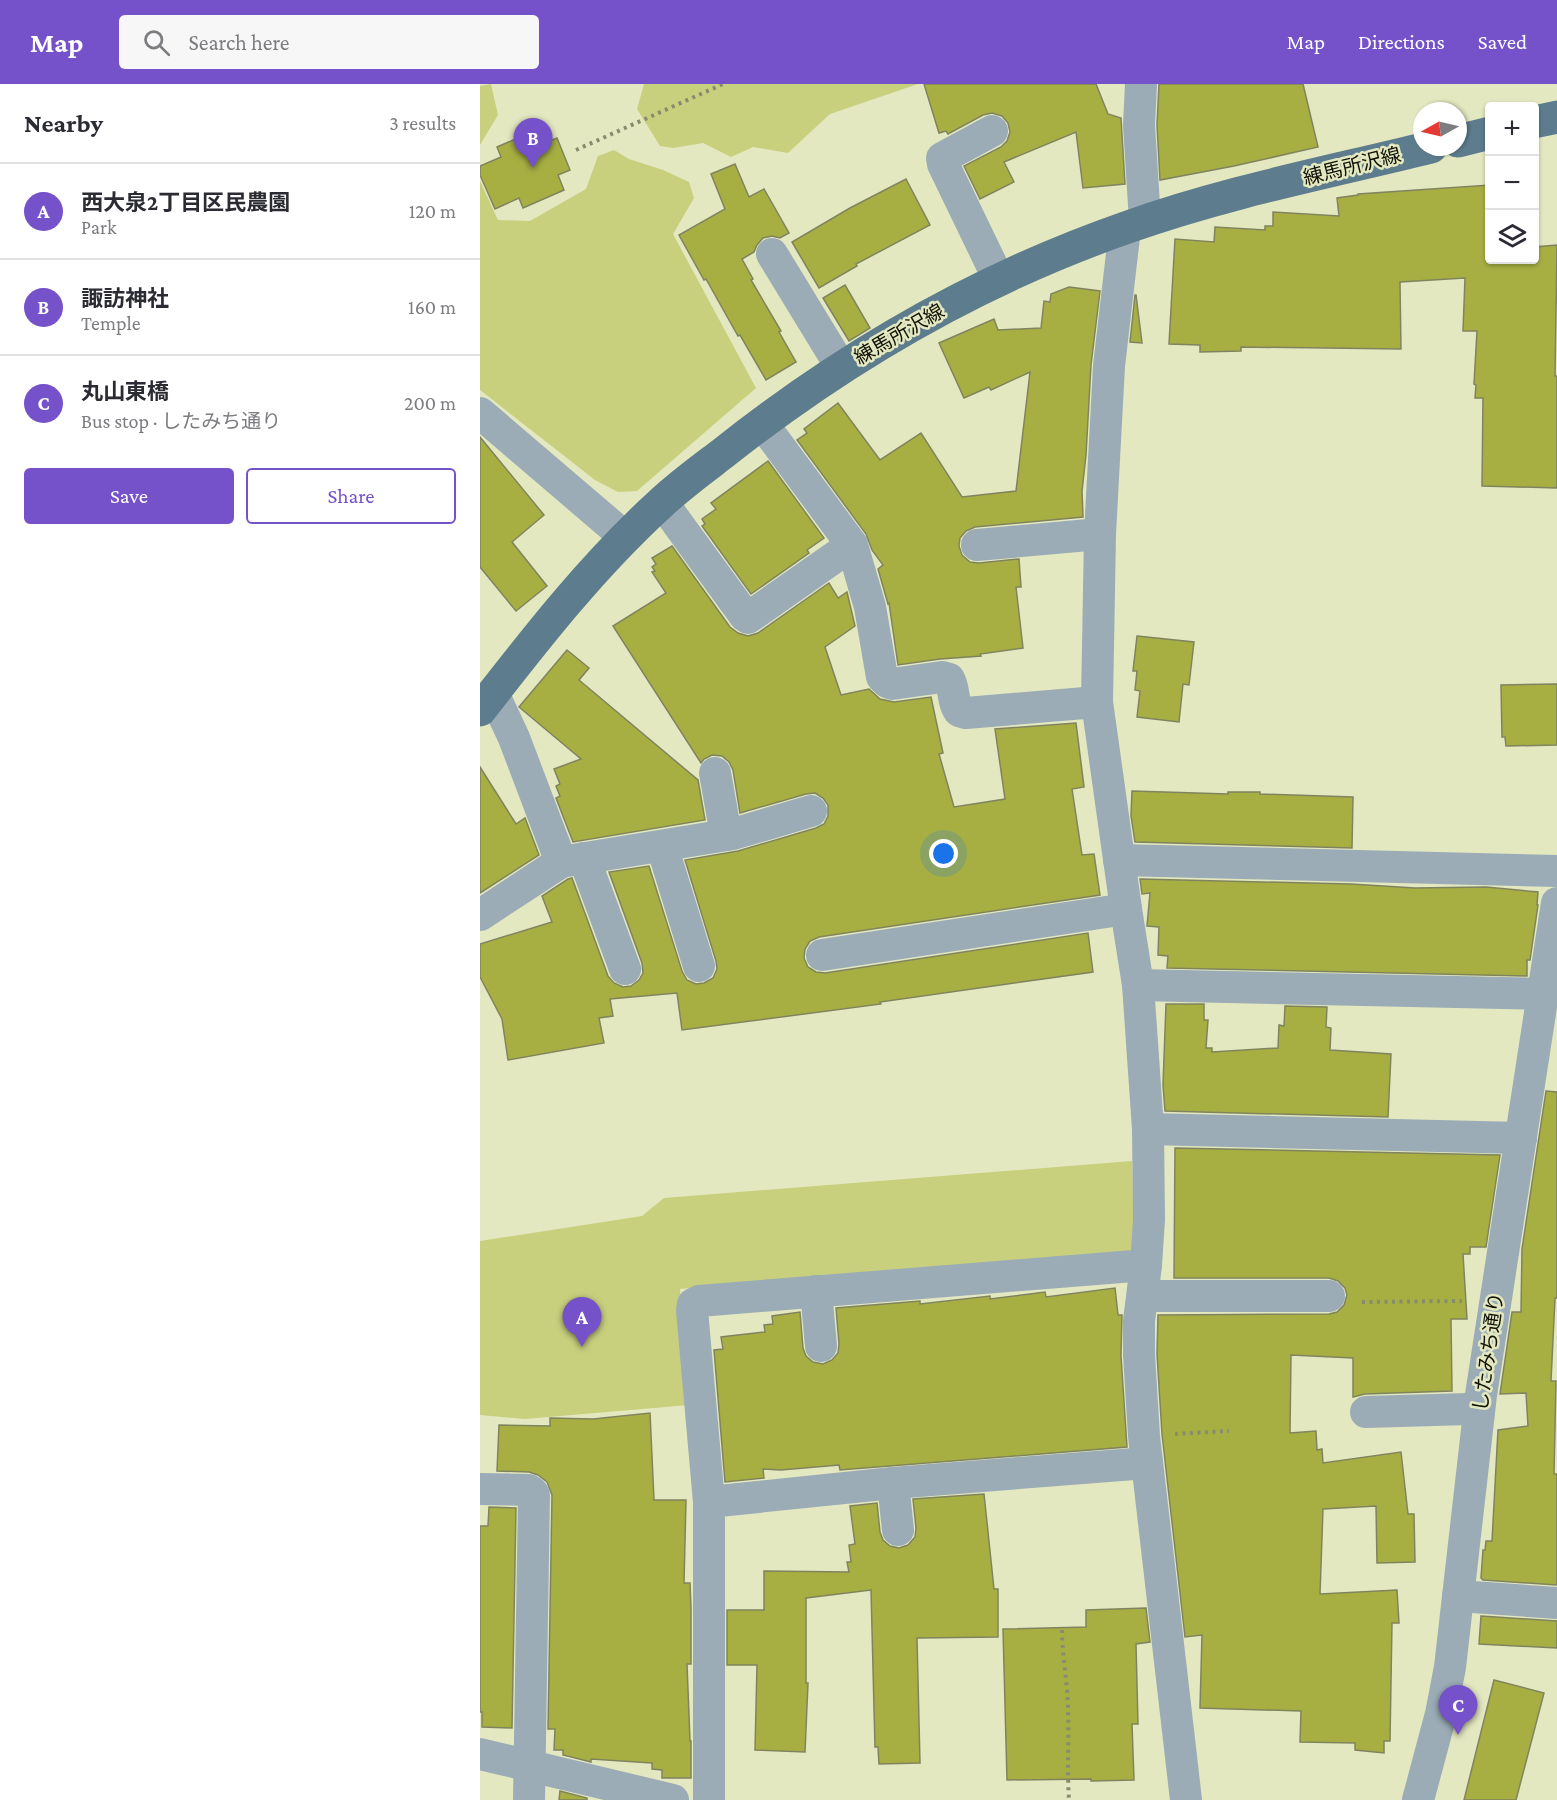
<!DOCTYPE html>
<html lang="en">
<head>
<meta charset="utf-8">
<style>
	:root { --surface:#fff; --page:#f7f7f7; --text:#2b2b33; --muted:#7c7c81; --line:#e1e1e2; --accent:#7551ca }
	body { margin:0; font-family:"Crimson Pro","Noto Sans JP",serif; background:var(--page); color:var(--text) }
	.controls { position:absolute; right:18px; top:18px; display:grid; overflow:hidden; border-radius:6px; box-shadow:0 2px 4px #0004 }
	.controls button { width:54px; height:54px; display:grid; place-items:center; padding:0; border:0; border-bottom:2px solid var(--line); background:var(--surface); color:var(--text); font:30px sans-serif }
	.compass { position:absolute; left:933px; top:18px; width:54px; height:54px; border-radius:50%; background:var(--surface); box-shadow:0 2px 4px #0004; rotate:262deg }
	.you { position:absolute; left:464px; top:770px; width:21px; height:21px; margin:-15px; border:4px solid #fff; border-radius:50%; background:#1a73e8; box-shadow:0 0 0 9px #1a73e833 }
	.badge { display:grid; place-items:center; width:39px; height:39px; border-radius:50%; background:var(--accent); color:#fff; font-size:20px; font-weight:700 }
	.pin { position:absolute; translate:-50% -50px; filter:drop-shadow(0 2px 3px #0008) }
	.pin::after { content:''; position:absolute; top:32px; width:21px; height:18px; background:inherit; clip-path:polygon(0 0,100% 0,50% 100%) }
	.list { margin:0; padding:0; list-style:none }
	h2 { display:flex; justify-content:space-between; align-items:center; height:78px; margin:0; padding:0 24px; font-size:26px }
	h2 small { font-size:20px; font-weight:400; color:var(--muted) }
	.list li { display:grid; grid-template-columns:39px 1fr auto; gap:18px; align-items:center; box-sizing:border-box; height:96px; padding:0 24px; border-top:2px solid var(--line) }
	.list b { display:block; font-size:22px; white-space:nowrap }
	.list p { margin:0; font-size:20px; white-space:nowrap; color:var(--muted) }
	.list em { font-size:20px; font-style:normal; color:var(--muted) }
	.actions { display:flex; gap:12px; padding:18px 24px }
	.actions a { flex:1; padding:14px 0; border:2px solid var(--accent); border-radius:6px; text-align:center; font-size:21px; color:var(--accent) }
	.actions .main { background:var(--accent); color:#fff }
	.icon { flex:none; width:33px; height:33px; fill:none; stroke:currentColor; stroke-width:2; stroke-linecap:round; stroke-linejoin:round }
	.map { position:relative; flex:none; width:1077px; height:1716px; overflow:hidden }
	header { display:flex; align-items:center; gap:36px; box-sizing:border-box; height:84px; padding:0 30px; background:var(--accent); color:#fff }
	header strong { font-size:28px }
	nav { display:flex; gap:33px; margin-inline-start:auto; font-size:21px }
	.search { width:420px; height:54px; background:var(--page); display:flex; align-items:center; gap:15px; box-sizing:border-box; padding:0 21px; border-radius:6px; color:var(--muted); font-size:22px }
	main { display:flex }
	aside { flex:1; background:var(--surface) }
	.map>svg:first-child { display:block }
	.green { fill:#c8d07e }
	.building { fill:#a7af43; stroke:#80845e; stroke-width:1.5 }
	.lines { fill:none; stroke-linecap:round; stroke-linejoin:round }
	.path { stroke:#888c6f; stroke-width:4; stroke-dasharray:3 4.5; stroke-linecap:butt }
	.minor { stroke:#9bacb6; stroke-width:32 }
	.major { stroke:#5d7c8e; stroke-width:33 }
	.labels { text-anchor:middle; stroke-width:5; stroke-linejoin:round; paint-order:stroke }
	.street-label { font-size:20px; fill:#111205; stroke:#e3e8c0 }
</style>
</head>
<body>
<header>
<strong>Map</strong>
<div class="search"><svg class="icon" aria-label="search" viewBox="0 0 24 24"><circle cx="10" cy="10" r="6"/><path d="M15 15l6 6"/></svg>Search here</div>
<nav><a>Map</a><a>Directions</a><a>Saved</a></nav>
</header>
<main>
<aside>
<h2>Nearby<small>3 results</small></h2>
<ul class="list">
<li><span class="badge">A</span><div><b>西大泉2丁目区民農園</b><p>Park</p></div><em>120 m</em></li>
<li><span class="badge">B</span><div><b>諏訪神社</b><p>Temple</p></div><em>160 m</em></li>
<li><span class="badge">C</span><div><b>丸山東橋</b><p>Bus stop · したみち通り</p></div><em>200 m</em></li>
</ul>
<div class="actions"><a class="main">Save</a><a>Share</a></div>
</aside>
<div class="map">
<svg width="1077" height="1716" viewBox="0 0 1077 1716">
	<rect width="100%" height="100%" fill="#e3e8c0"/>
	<g class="green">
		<path d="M11 0 18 31 0 61V2Z"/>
		<path d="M164 0H438L350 30 308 69 273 63 251 73 223 59 193 64 180 62 157 25Z"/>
		<path d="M134 66 149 75 183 86 209 98 214 114 193 150 276 304 157 407 138 408 115 396 0 306V97L18 136 50 137 106 105 118 72Z"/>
		<path d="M652 1077 654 1160 650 1168 200 1205 209 1321 45 1335 0 1331V1157L162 1132 184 1114Z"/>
	</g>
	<g class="building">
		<path d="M444 0H616L628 30 641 34 645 100 603 104 596 48 524 78 534 98 500 115 484 82 521 63 527 57 530 48 528 39 522 32 512 29 503 31 468 50 466 47 459 49Z"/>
		<path d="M679 0H823L838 63 754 82 680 96 677 41Z"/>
		<path d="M59 45 65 59 77 54 90 86 78 91 84 106 43 124 39 114 15 125 0 91V82L21 73 17 63Z"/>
		<path d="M255 80 269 113 284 105 309 149 300 154 292 152 283 154 277 161 274 168 262 175 273 195 271 196 301 247 299 248 316 278 286 296 260 251 258 252 226 195 224 196 199 151 245 125 231 90Z"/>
		<path d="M426 95 450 141 376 180 377 182 339 204 312 158 370 124Z"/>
		<path d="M1010 101V176H1054V163L1077 161 1075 292H1077V404L1002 402 1003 314H995L996 301 994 300 997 247H983L985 194 920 198 921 265 761 263V267L720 268V261L689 260 695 155 734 158 735 143 785 146V142H793V128L859 132 857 114 878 111V110Z"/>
		<path d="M365 201 390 244 369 257 343 214Z"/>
		<path d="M589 203 620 207 611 281 606 371 602 407 603 433 495 443 486 447 480 454 479 462 482 471 490 478 499 479 539 475 541 503H536L543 564 500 570 501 572 460 575 418 581 409 519 408 520 398 485 403 481 392 466 386 450 317 356 327 349 324 345 358 319 400 376 441 349 482 413 536 407 550 288 511 306 509 303 484 314 459 259 514 235 518 246 561 244 564 217 570 218 571 210Z"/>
		<path d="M655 211H656L662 259 650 258Z"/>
		<path d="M0 353 64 431 32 458 67 502 36 527 0 483Z"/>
		<path d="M288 377 344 454 327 466 329 469 271 510 222 442 225 440 222 435 236 425 231 419Z"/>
		<path d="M192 462 250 543 258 549 268 552 278 549 349 499 358 514 367 508 375 542 345 563 361 611 389 605 400 615 414 618 451 613 463 669 459 670 474 723 525 715 515 645 596 639 604 703 592 705 602 771 614 770 620 811 339 853 330 857 325 865 324 874 328 883 336 888 345 889 608 849 613 888 400 918 401 920 202 946 197 909 130 915 133 932 119 934 124 959 28 976 22 935 0 893V860L72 838 62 812 88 795 92 794 128 892 134 899 143 903 151 902 159 896 163 889 162 879 129 788 169 782 202 887 207 896 216 900 224 899 233 894 237 885 236 877 205 776 258 767 336 744 344 740 348 732V721L343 714 335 709 326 710 260 729 253 686 249 678 242 672 232 671 224 675 221 679 133 542 186 509 172 488 175 487 172 483 176 480 172 474Z"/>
		<path d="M657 552 714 558 709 601 703 600 699 638 657 633 660 607 655 606 657 587H653Z"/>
		<path d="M87 566 109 584 99 596 218 696 225 736 93 758 76 714 80 712 76 702 80 700 74 685 101 675 39 623Z"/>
		<path d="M1077 600V661L1026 662 1025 653H1022L1021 601Z"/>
		<path d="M0 683 36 740 45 734 59 771 0 809Z"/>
		<path d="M652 707 748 710V708H780V710L873 713 872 764 655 758 651 732Z"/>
		<path d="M660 795 871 800 935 804 1006 803 1058 808 1057 821H1058L1050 876H1047V892L687 884 688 872 678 871 679 843 667 842 670 809 662 810Z"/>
		<path d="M686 920H724V936H728L726 964H732V968L798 964 799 941 804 942 805 922 847 923 846 943 851 944 850 966 911 970 908 1033 685 1027 683 1001Z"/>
		<path d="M1066 1007 1077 1008V1214H1075L1071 1297H1076L1074 1390H1077V1501L1003 1496 1001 1494 1003 1466H1005L1006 1457H1012L1018 1346 1048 1342 1046 1309 1020 1310 1032 1228H1041L1042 1165Z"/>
		<path d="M695 1064 1020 1071 1006 1163H990V1170H983L987 1235H971L972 1307 885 1310 873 1313V1274L811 1271 810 1349 836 1347 837 1366 842 1365 843 1379 921 1368 928 1430H934L935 1478 897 1479 896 1422 843 1425 840 1510 917 1506 919 1539H912L910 1657H904V1669L875 1666V1659L820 1658 821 1627 720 1624 722 1551 705 1553 682 1350 677 1270 678 1231 849 1230 857 1228 864 1221 867 1211 865 1204 858 1197 849 1194H694Z"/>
		<path d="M635 1204 638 1231H642L641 1272 647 1363 360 1386 359 1381 301 1386 283 1385 284 1394 245 1398 234 1266 243 1265 241 1253 285 1248 284 1241 293 1240 292 1232 320 1228 323 1264 326 1272 333 1278 343 1280 352 1276 358 1269 359 1260 356 1224 440 1217V1220L510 1212V1215L565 1208 566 1213Z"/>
		<path d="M170 1329 174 1416H206L204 1499H210L211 1525V1580H207L210 1657H211V1694H182V1686L172 1685V1679L111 1675V1678L83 1671V1666H74L75 1645H68L72 1411 67 1398 58 1391 49 1388 17 1387 19 1341 70 1342V1334L113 1335Z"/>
		<path d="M504 1410 514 1505H518V1553L437 1554 440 1679 399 1680 398 1663H395L391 1506 326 1514V1599H328L325 1668 275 1666 277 1581H247V1526H284V1487L369 1488 367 1478H371L369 1461 375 1460 370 1422 397 1419 400 1448 403 1456 410 1462 419 1464 428 1461 435 1453 436 1444 433 1415Z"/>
		<path d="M9 1423 36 1424 32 1644 2 1643V1628H0V1442H8Z"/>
		<path d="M666 1524 670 1558 656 1560 658 1640H652L654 1696 611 1697V1695L527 1696 523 1545 606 1543V1526Z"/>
		<path d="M1001 1532 1077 1537V1564L999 1560Z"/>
		<path d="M1014 1596 1064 1609 1036 1716H984Z"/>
		<path d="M80 1707 107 1714V1716H79Z"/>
	</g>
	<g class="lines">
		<g class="path">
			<path d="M96 66 243 0"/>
			<path d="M882 1218 982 1217"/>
			<path d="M695 1350 749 1347"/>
			<path d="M582 1546C582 1573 588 1599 588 1626 589 1656 587 1686 589 1716"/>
		</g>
		<g class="minor">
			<path d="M661 0 659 41 665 137"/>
			<path d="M512 47 462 74 463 80 519 196"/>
			<path d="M645 144 629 282 620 450 617 618 646 825 658 901 668 1045 669 1136 666 1181 659 1237V1271L664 1352 706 1716"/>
			<path d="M292 170 361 283"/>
			<path d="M0 329 145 453"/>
			<path d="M282 339 372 461 390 523 402 593 407 598 412 600 462 593 469 595C475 605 472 618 479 627L486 629 617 618"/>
			<path d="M182 418 265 532 268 534 372 461"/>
			<path d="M497 461 620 450"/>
			<path d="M13 609 34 654 81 778 253 750 331 727"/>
			<path d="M235 689 246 751"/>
			<path d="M182 762 219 882"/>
			<path d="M104 774 145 885"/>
			<path d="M639 776 1077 787"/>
			<path d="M0 831 81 778"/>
			<path d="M342 871 646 825"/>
			<path d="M658 901 1064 910"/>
			<path d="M668 1045 1041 1054"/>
			<path d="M336 1207 341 1262"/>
			<path d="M663 1212H849"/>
			<path d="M886 1328 988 1325 999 1327"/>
			<path d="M413 1399 418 1446"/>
			<path d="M0 1405 49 1406 52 1408 54 1411 49 1716"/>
			<path d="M229 1418 212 1226 213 1220 219 1217 666 1181"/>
			<path d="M978 1512 1077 1519"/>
			<path d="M0 1670 193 1716"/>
			<path d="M229 1716V1418L413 1399 667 1379"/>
			<path d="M938 1716 961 1630 970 1583 1001 1311 1077 819"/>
		</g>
		<g class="major">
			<path d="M1054 38 1077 33"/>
			<path d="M978 57 1010 49"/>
			<path d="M0 626C56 554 113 481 180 420 199 402 221 386 242 370 364 273 501 194 648 143 746 108 850 88 951 63"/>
		</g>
	</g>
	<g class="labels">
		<g class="street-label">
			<text transform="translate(872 82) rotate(-14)" y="7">練馬所沢線</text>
			<text transform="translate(419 250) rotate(-30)" y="7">練馬所沢線</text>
			<text transform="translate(1008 1268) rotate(-82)" y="7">したみち通り</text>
		</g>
	</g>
</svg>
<div class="controls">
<button>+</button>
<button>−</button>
<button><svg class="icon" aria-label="layers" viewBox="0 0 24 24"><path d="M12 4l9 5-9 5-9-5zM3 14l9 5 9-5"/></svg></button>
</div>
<svg class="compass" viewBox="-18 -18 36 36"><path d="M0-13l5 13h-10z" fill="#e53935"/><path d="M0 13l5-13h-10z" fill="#7c7c81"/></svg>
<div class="you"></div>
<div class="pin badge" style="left:102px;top:1263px">A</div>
<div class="pin badge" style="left:53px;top:84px">B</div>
<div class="pin badge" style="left:978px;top:1651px">C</div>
</div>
</main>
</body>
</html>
